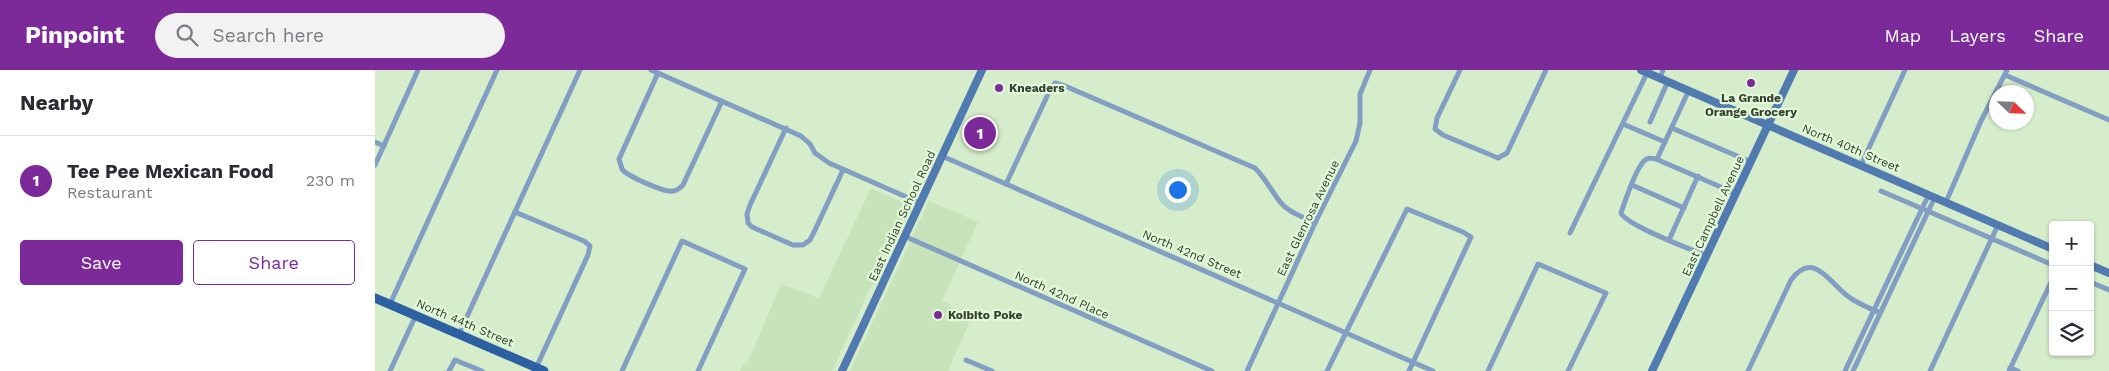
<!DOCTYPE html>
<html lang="en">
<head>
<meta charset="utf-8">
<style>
	:root { --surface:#fff; --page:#f2f2f3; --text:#2b2b33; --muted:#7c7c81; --line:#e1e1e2; --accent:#7c2a9a }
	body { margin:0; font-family:"Work Sans",sans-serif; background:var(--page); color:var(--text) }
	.controls { position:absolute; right:15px; bottom:15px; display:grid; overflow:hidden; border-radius:5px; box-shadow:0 1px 4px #0004 }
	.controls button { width:45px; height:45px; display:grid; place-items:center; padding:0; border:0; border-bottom:1px solid var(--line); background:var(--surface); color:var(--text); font:25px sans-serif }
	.compass { position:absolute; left:1614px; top:15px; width:45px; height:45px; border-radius:50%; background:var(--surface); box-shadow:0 1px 4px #0004; rotate:113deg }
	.you { position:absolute; left:802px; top:119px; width:18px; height:18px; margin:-12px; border:4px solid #fff; border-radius:50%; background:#1a73e8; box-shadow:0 0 0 8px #1a73e833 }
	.badge { display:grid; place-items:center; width:32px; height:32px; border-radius:50%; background:var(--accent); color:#fff; font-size:16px; font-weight:700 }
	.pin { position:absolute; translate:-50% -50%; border:2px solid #fff; box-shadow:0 1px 5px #0006 }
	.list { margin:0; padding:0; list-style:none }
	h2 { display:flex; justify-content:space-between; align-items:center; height:65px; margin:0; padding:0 20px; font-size:21px }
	h2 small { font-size:16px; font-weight:400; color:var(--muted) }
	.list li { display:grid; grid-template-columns:32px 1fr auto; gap:15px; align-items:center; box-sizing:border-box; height:90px; padding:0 20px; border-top:1px solid var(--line) }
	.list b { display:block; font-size:19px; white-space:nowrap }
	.list p { margin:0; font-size:16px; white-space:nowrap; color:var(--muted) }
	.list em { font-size:16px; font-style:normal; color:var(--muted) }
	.actions { display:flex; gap:10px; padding:15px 20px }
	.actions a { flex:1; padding:11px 0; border:1px solid var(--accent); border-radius:5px; text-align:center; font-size:18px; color:var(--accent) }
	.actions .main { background:var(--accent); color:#fff }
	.icon { flex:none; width:28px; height:28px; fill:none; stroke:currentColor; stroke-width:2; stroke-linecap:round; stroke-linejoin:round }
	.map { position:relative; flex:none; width:1734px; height:301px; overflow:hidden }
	header { display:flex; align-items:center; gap:30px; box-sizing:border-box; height:70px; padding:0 25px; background:var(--accent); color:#fff }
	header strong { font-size:24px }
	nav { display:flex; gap:28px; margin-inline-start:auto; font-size:18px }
	.search { width:350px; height:45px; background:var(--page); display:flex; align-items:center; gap:12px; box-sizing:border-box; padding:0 18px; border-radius:28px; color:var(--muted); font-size:19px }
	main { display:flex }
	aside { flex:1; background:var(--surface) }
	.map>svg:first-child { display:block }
	.built { fill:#c7e3ba }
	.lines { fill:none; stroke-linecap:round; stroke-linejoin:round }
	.street { stroke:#829ec3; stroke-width:5 }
	.secondary { stroke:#517ab0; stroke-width:8 }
	.primary { stroke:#2c60a2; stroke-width:9 }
	.poi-dot { fill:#7c2a9a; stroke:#e2fad7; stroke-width:2 }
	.labels { text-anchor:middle; stroke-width:4.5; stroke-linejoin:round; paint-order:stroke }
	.poi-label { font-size:12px; font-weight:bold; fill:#363f32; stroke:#e2fad7; text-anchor:start }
	.street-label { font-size:12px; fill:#363f32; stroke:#e2fad7 }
</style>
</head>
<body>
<header>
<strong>Pinpoint</strong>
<div class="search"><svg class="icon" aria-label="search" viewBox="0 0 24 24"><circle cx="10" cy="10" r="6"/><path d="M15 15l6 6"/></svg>Search here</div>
<nav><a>Map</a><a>Layers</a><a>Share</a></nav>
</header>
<main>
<aside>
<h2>Nearby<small></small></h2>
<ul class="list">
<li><span class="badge">1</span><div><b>Tee Pee Mexican Food</b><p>Restaurant</p></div><em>230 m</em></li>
</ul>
<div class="actions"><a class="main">Save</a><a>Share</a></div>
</aside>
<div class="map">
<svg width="1734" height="301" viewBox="0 0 1734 301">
	<rect width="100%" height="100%" fill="#d5edca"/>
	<g class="built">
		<path d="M496 118 534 135 457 301H365L369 293 372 294 406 214 444 228Z"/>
		<path d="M554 131 603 152 567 231 576 235 575 237 597 246 573 301H475Z"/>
	</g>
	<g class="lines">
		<g class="street">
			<path d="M276 0 426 66 435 74 440 83 454 93 545 133"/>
			<path d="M1085 0 1062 48 1060 59 1068 65 1123 88 1132 83 1171 0"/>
			<path d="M283 3 244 89 247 99C252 106 290 123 298 121 302 121 305 118 308 115L347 31"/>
			<path d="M1630 5 1734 50"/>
			<path d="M1285 8 1288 0"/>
			<path d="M1275 52 1293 11"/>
			<path d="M1248 54 1290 72"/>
			<path d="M411 58 375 135 372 144 373 153 377 157 418 175H428L435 170 440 160 468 100"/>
			<path d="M1297 58 1376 92"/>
			<path d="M0 72 9 76"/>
			<path d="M567 86 1058 301"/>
			<path d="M1282 89 1314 20"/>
			<path d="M0 95 43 0"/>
			<path d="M1486 95 1530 0"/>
			<path d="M631 114 675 20 680 13 690 16 880 98C891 109 897 122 906 133 914 143 929 147 940 153"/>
			<path d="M1257 115 1309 138"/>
			<path d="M1506 121 1678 195"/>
			<path d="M1571 132 1606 51 1632 0"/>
			<path d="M140 142 209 171 215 176 213 185 161 298"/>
			<path d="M1195 163 1272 3"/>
			<path d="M529 166 837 301"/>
			<path d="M1294 170 1323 106"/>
			<path d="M1332 186C1316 179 1252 156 1246 143 1250 131 1261 99 1269 91 1273 87 1276 88 1281 89L1362 124"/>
			<path d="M1715 212 1734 220"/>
			<path d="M15 234 122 0"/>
			<path d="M84 264 205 0"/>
			<path d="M591 290 617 301"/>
			<path d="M1635 298 1643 301"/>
			<path d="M15 301 41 245"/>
			<path d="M74 301 80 290 107 301"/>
			<path d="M247 301 307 171 370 199 323 301"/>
			<path d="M872 301 940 153 981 71 985 53V24L995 0"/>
			<path d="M952 301 1032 139 1088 162 1096 167 1034 301"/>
			<path d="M1113 301 1163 194 1231 223 1193 301"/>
			<path d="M1373 301 1416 210C1439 179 1455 214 1474 227 1483 234 1495 238 1505 243"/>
			<path d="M1470 301 1554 124"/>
			<path d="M1478 301 1560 127"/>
			<path d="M1555 301 1623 155"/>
			<path d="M1634 301 1678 208"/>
		</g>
		<g class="secondary">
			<path d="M1266 0 1678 179"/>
			<path d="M1715 195 1734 203"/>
			<path d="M467 301 607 0"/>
			<path d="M1277 301 1419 0"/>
		</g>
		<path class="primary" d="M0 228 169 301"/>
	</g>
	<g class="poi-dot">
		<circle cx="1376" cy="13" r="5"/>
		<circle cx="624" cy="18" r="5"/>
		<circle cx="563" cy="245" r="5"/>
	</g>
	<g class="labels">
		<g class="poi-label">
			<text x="634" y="22">Kneaders</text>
			<text x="1376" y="32" text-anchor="middle">La Grande<tspan x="1376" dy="14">Orange Grocery</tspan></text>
			<text x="573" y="249">Koibito Poke</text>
		</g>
		<g class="street-label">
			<text transform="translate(1476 78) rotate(23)" y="4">North 40th Street</text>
			<text transform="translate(527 146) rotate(-65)" y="4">East Indian School Road</text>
			<text transform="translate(1338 146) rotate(-65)" y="4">East Campbell Avenue</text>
			<text transform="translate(933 148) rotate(-64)" y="4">East Glenrosa Avenue</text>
			<text transform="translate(817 184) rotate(23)" y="4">North 42nd Street</text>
			<text transform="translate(687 225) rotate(24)" y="4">North 42nd Place</text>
			<text transform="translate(90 253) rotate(23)" y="4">North 44th Street</text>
		</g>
	</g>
</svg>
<div class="controls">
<button>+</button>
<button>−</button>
<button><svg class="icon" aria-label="layers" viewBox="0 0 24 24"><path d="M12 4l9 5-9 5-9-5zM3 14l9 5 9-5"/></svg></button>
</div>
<svg class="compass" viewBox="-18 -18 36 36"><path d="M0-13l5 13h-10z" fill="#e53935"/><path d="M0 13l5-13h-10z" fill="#7c7c81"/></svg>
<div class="you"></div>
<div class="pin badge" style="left:605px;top:63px">1</div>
</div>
</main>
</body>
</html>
